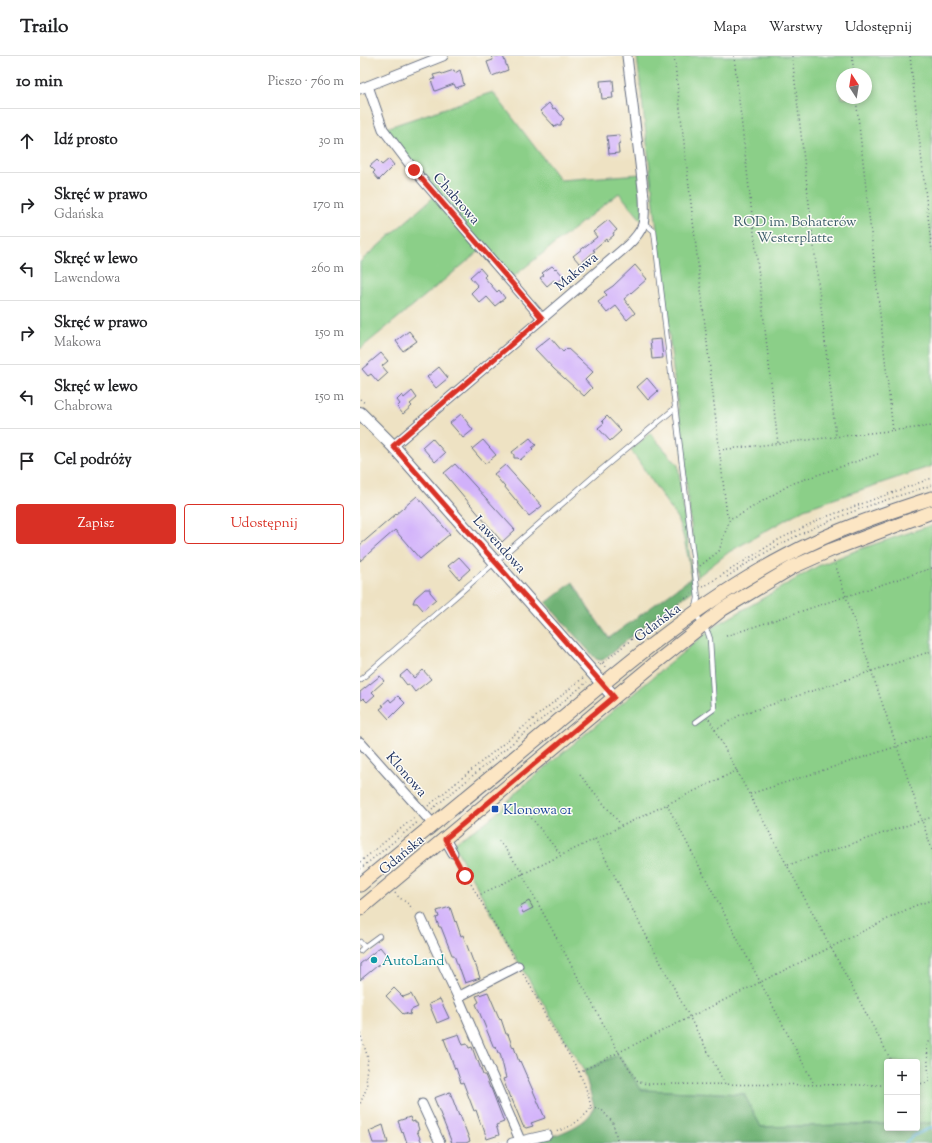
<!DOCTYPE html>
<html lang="pl">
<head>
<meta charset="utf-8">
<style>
	:root { --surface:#fff; --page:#f2f2f2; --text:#202124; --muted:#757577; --line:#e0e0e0; --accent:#d93025 }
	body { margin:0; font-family:"Sorts Mill Goudy",serif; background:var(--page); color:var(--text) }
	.controls { position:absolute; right:12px; bottom:12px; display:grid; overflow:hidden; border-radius:4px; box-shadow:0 2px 6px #0003 }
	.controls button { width:36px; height:36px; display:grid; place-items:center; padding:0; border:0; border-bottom:1px solid var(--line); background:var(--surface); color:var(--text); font:20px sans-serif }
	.compass { position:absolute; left:476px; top:12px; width:36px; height:36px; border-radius:50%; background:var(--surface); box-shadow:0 2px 6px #0003; rotate:348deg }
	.stop { position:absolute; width:12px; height:12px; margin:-9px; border:3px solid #d93025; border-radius:50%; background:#fff }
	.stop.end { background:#d93025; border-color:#fff; box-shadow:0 1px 4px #0008 }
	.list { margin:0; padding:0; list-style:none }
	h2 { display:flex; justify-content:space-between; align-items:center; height:52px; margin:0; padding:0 16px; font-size:17px }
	h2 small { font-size:13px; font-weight:400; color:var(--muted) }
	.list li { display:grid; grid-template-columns:26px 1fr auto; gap:12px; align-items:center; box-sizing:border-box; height:64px; padding:0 16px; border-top:1px solid var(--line) }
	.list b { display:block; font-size:15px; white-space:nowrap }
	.list p { margin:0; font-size:13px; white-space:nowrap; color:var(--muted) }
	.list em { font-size:13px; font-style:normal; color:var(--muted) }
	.actions { display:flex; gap:8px; padding:12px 16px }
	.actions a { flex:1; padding:9px 0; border:1px solid var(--accent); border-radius:4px; text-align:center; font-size:14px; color:var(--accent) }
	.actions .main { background:var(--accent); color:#fff }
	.icon { flex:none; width:22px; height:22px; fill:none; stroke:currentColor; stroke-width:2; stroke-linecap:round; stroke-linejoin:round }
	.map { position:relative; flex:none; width:572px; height:1087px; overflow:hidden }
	header { display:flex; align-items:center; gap:24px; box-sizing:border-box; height:56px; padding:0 20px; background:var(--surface); border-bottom:1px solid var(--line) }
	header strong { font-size:19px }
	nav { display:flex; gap:22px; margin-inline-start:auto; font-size:14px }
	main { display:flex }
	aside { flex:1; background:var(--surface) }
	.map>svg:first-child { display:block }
	.green { fill:#8bcf88; stroke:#537f73; fill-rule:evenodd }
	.forest { fill:#70b274; stroke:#467069 }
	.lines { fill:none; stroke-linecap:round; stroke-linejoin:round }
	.stream { stroke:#58b1d5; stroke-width:2.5 }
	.building { fill:#d1b1fa }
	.service-casing { stroke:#656e81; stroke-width:6 }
	.minor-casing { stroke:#656e81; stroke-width:11 }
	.tertiary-casing { stroke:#656e81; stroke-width:14 }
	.secondary-casing { stroke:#656e81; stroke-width:15 }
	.path { stroke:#656e81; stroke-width:1.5; stroke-dasharray:1 3; stroke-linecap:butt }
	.service { stroke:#fff; stroke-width:4.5 }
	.minor { stroke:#fff; stroke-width:9 }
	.tertiary { stroke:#fff; stroke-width:12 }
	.secondary { stroke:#fce6c4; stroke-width:13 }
	.route { stroke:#d93025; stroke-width:5 }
	.transit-dot { fill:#1a4fb4; stroke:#fdfcf7; stroke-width:1.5 }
	.culture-dot { fill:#0f9aa8; stroke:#fdfcf7; stroke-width:1.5 }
	.labels { text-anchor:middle; stroke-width:3; stroke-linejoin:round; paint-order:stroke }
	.street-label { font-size:14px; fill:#1b2f5e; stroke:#fdfcf7 }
	.park-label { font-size:14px; fill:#3d5f6b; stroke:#fdfcf7 }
	.transit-label { font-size:14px; fill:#164399; stroke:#fdfcf7; text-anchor:start }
	.culture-label { font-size:14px; fill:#0d838f; stroke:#fdfcf7; text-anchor:start }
</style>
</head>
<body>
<header>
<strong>Trailo</strong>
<nav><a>Mapa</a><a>Warstwy</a><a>Udostępnij</a></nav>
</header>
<main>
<aside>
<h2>10 min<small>Pieszo · 760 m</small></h2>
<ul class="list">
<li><svg class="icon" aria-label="ahead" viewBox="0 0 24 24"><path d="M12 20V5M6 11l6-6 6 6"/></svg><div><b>Idź prosto</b></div><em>30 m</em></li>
<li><svg class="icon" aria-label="right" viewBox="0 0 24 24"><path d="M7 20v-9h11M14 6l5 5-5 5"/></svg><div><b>Skręć w prawo</b><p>Gdańska</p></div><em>170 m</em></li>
<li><svg class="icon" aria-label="left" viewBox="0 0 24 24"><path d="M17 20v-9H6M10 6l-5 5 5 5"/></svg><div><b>Skręć w lewo</b><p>Lawendowa</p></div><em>260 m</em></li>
<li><svg class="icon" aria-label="right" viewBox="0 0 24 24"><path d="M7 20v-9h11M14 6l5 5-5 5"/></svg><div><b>Skręć w prawo</b><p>Makowa</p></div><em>150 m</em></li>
<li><svg class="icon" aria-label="left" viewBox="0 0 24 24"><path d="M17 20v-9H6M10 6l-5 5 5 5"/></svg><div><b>Skręć w lewo</b><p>Chabrowa</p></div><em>150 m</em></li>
<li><svg class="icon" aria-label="arrive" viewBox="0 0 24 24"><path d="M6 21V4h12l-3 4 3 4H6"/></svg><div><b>Cel podróży</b></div></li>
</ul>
<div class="actions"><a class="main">Zapisz</a><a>Udostępnij</a></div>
</aside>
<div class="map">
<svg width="572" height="1087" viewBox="0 0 572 1087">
	<rect width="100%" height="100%" fill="#fdfcf7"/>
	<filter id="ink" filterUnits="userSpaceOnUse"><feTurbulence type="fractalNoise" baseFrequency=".025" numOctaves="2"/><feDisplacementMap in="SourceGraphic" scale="8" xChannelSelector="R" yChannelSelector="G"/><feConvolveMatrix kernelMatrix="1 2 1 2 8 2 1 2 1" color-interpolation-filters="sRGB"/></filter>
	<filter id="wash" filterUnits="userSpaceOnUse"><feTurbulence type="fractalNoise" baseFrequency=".012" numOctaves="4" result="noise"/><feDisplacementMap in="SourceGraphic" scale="16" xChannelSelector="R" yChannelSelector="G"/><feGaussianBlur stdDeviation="0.9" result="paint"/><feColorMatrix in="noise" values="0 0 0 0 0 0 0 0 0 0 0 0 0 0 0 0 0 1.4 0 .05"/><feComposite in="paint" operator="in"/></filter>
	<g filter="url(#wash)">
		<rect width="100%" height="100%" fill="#eee2c3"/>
		<g class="green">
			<path d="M277 0H572V410L444 453 369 496 337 521ZM482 18H506V42H482Z"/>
			<path d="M133 36 200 124 281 118 284 167 259 137 149 224 122 193 0 293V206L76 139 23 73Z"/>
			<path d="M290 377 318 409 334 534 331 522 329 505 323 479 317 462 271 394Z"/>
			<path d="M572 469V1067H557V1006H527V1068L401 1071 384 1038 281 1034 258 999 224 1015 160 909 93 787C116 773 140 759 156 736L352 572 458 510 500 493Z"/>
		</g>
		<g class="forest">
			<path d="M331 522 334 534 291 564 243 604H239L236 603 186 547 213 526 228 552 249 582Z"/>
			<path d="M258 999 281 1034 384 1038 401 1071 527 1068V1072H557V1067H572V1087H169C188 1082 230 1071 234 1050L224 1015Z"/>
		</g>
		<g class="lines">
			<path class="stream" d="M545 1087 553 1080 572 1071"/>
		</g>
		<g id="blocks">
			<g class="building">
				<path d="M132 0H143L148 14 132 20 127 6 133 4Z"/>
				<path d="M94 14 95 17 100 14 104 29 96 32 94 28 75 35 71 24 75 23 73 19 81 17 82 18Z"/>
				<path d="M253 24 254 36H252L253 42 242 43 240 25Z"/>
				<path d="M189 47 193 53 195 52 204 63 201 66V69H198L195 71 180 55Z"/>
				<path d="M259 79 260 87 258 88 259 97 249 98 247 80Z"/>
				<path d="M29 103 34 109 19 124 13 117 15 115 10 110 17 104 22 109Z"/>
				<path d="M248 164 257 174 253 177 254 179 247 185 246 183 233 194 235 195 220 208 213 200 237 181 233 176Z"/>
				<path d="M275 209 287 223 264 243 275 257 267 264 256 250 247 257 238 246 247 239 244 236 253 230Z"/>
				<path d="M192 210 195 213 196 212 204 221 197 227 194 224 187 230 180 222 184 219 182 217Z"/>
				<path d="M120 212 126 219 124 221 137 236 139 234 145 242 135 250 127 241 120 247 111 237 118 230 110 221Z"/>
				<path d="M49 275 57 285 43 295 36 285Z"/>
				<path d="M190 281 203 296 207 292 233 316 225 324 232 332 224 340 194 313 175 293Z"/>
				<path d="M301 283 303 302 292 303 290 284Z"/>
				<path d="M21 297 28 305 22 310 28 317 18 326 11 318 8 320 2 313Z"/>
				<path d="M79 311 88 322 76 332 67 321Z"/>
				<path d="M287 322 298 335 288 344 277 331Z"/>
				<path d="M52 335 57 342 50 348 52 350 43 358 37 351 40 348 37 344 42 339 44 342Z"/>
				<path d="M101 358 113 374 103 382 90 367Z"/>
				<path d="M247 360 261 375 250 385 238 372 244 367 242 365Z"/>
				<path d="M72 382 85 397 75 406 62 391Z"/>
				<path d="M170 382 176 389 172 392 173 393 160 404 158 402H154V399L152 396Z"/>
				<path d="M123 384 136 399 125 408 112 393Z"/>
				<path d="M95 408 155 474 142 486 84 417Z"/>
				<path d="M145 409 182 450 169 460 134 418Z"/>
				<path d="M57 440 90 478 60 503 35 474 0 505V489Z"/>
				<path d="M99 501 110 513 99 523 88 510Z"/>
				<path d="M65 533H70V536L76 543 63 554 57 547H53L55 542Z"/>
				<path d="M47 614 54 622 63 614 71 623 55 636 49 628 47 629 40 620Z"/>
				<path d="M20 620 24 625 12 636 15 639 7 646 3 642 0 645V636Z"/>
				<path d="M38 640 45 647 29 663 20 653 24 650 22 649 29 643 31 646Z"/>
				<path d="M169 845 173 852 163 857 160 850Z"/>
				<path d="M90 851 95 866 96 865 101 880 103 879 114 908 115 907 120 922 105 927 100 913 99 914 94 899H92L81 871H79L76 862 79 861 77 855Z"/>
				<path d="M20 891 28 901 0 924V908Z"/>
				<path d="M34 932 43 941 51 938 58 951 51 954 50 959 45 957 43 958 26 940Z"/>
				<path d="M128 936 140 964 141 963 146 978H148L153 992 154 991 159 1006 160 1005 185 1062 171 1067 173 1070 166 1072 163 1070 151 1041 150 1042 143 1023 146 1022 140 997H138L136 991 134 992 116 948 119 946 116 940Z"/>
				<path d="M80 943 89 962 77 967 69 948Z"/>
				<path d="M99 978 103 989 107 988 109 992 112 991 117 1005H118L123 1019H125L130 1032H131L144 1066 136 1069 139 1079 127 1083 122 1068 121 1069 116 1054 114 1055 103 1026 101 1027 96 1012 95 1013 84 983Z"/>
				<path d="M90 1036 99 1060 100 1059 110 1085 106 1087H92L74 1042Z"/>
				<path d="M50 1061 52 1066 55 1065V1067H57L59 1074 57 1075 62 1087H47L43 1075 42 1076 38 1065Z"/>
				<path d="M23 1069 28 1087H13L9 1075Z"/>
			</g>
		</g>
	</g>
	<g filter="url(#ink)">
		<use href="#blocks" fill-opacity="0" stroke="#656e81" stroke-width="1"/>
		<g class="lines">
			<defs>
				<g id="service">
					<path d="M284 167 294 175 338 542 335 557 348 577 350 583 354 653 336 666"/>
					<path d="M0 624 242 413 314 353"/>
					<path d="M0 886 4 891 0 895"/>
					<path d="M4 891 19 880"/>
				</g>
				<g id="minor">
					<path d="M8 30 23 73 54 114 182 262"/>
					<path d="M0 33 83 0"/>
					<path d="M33 390 267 190C286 172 285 166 284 141L267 0"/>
					<path d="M0 686 73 768"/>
					<path d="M85 783 93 797"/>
					<path d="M61 862 98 941 160 1084"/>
					<path d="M98 941 158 910"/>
					<path d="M62 1048 80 1087"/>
					<path d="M152 1087 187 1079"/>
				</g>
				<path id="tertiary" d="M0 357 33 390 254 641"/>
				<g id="secondary">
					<path d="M0 829C66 774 132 721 197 666 269 606 342 544 426 500 472 475 522 458 572 442"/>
					<path d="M0 853 293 609 363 553 433 511 471 494 572 456"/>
				</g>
			</defs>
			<use href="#service" class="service-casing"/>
			<use href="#minor" class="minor-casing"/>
			<use href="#tertiary" class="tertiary-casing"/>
			<use href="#secondary" class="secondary-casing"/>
			<g class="path">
				<path d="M314 0 367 460 370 462 376 461 431 428 518 398"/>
				<path d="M374 0 418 388"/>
				<path d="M432 0 476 381"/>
				<path d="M492 0 494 18"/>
				<path d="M550 0 572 195"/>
				<path d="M496 42 533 375"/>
				<path d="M0 343 6 348"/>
				<path d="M359 394 572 370"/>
				<path d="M474 505 572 794"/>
				<path d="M340 510 359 495 370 462"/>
				<path d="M367 521C397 500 430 482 463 468 498 452 536 441 572 429"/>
				<path d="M343 531 418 484 460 463 572 422"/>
				<path d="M366 580 572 512"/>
				<path d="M238 607H242L245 611"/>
				<path d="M240 609 309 553 332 538"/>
				<path d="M349 663 532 1006"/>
				<path d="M355 674 380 659 572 595"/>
				<path d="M220 719 262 770"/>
				<path d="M390 738 572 679"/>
				<path d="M307 749 454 1028"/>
				<path d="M68 750 224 621"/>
				<path d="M72 753 227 626"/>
				<path d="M169 759 201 799"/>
				<path d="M235 783 365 1028"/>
				<path d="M139 785 164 818"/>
				<path d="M97 804 154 902"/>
				<path d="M0 806 55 761"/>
				<path d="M428 809 572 761"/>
				<path d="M0 813 59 765"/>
				<path d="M162 818 259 997 277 1024 280 1026 287 1028 527 1029"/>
				<path d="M35 837C42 846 49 845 54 856"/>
				<path d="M117 840 378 714"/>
				<path d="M163 918C173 932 179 949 188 964 205 995 225 1017 231 1052 222 1064 209 1072 195 1076"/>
				<path d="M0 977 8 1002 6 1019 7 1031 0 1048"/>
				<path d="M219 1016 554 850 572 844"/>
				<path d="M557 1028 567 1027 569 1025 567 990 569 986 572 984"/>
				<path d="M231 1052 241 1053 253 1067 258 1087"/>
				<path d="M139 1087 143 1086"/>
			</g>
			<use href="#service" class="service"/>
			<use href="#minor" class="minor"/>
			<use href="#tertiary" class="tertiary"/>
			<use href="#secondary" class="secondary"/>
		</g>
	</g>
	<g class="lines" filter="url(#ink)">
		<path class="route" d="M54 114 182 262 33 390 254 641 85 783 105 820"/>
	</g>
	<rect class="transit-dot" x="131" y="749" width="8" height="8" rx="2"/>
	<circle class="culture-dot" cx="14" cy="904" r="4"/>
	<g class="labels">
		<g class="street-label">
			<text transform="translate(97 142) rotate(49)" y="5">Chabrowa</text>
			<text transform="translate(216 215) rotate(-40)" y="5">Makowa</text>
			<text transform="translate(140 488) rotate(48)" y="5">Lawendowa</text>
			<text transform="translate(297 566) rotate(-37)" y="5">Gdańska</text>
			<text transform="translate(47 718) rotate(49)" y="5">Klonowa</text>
			<text transform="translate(41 798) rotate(-40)" y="5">Gdańska</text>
		</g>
		<g class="park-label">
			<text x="435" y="170">ROD im. Bohaterów<tspan x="435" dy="16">Westerplatte</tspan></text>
		</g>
		<g class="transit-label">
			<text x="143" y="758">Klonowa 01</text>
		</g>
		<g class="culture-label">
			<text x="22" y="909">AutoLand</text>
		</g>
	</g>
</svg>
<div class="controls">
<button>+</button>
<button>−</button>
</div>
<svg class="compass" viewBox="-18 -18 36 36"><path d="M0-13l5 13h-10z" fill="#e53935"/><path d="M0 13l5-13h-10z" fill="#757577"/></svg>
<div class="stop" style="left:105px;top:820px"></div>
<div class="stop end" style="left:54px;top:114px"></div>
</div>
</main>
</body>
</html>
